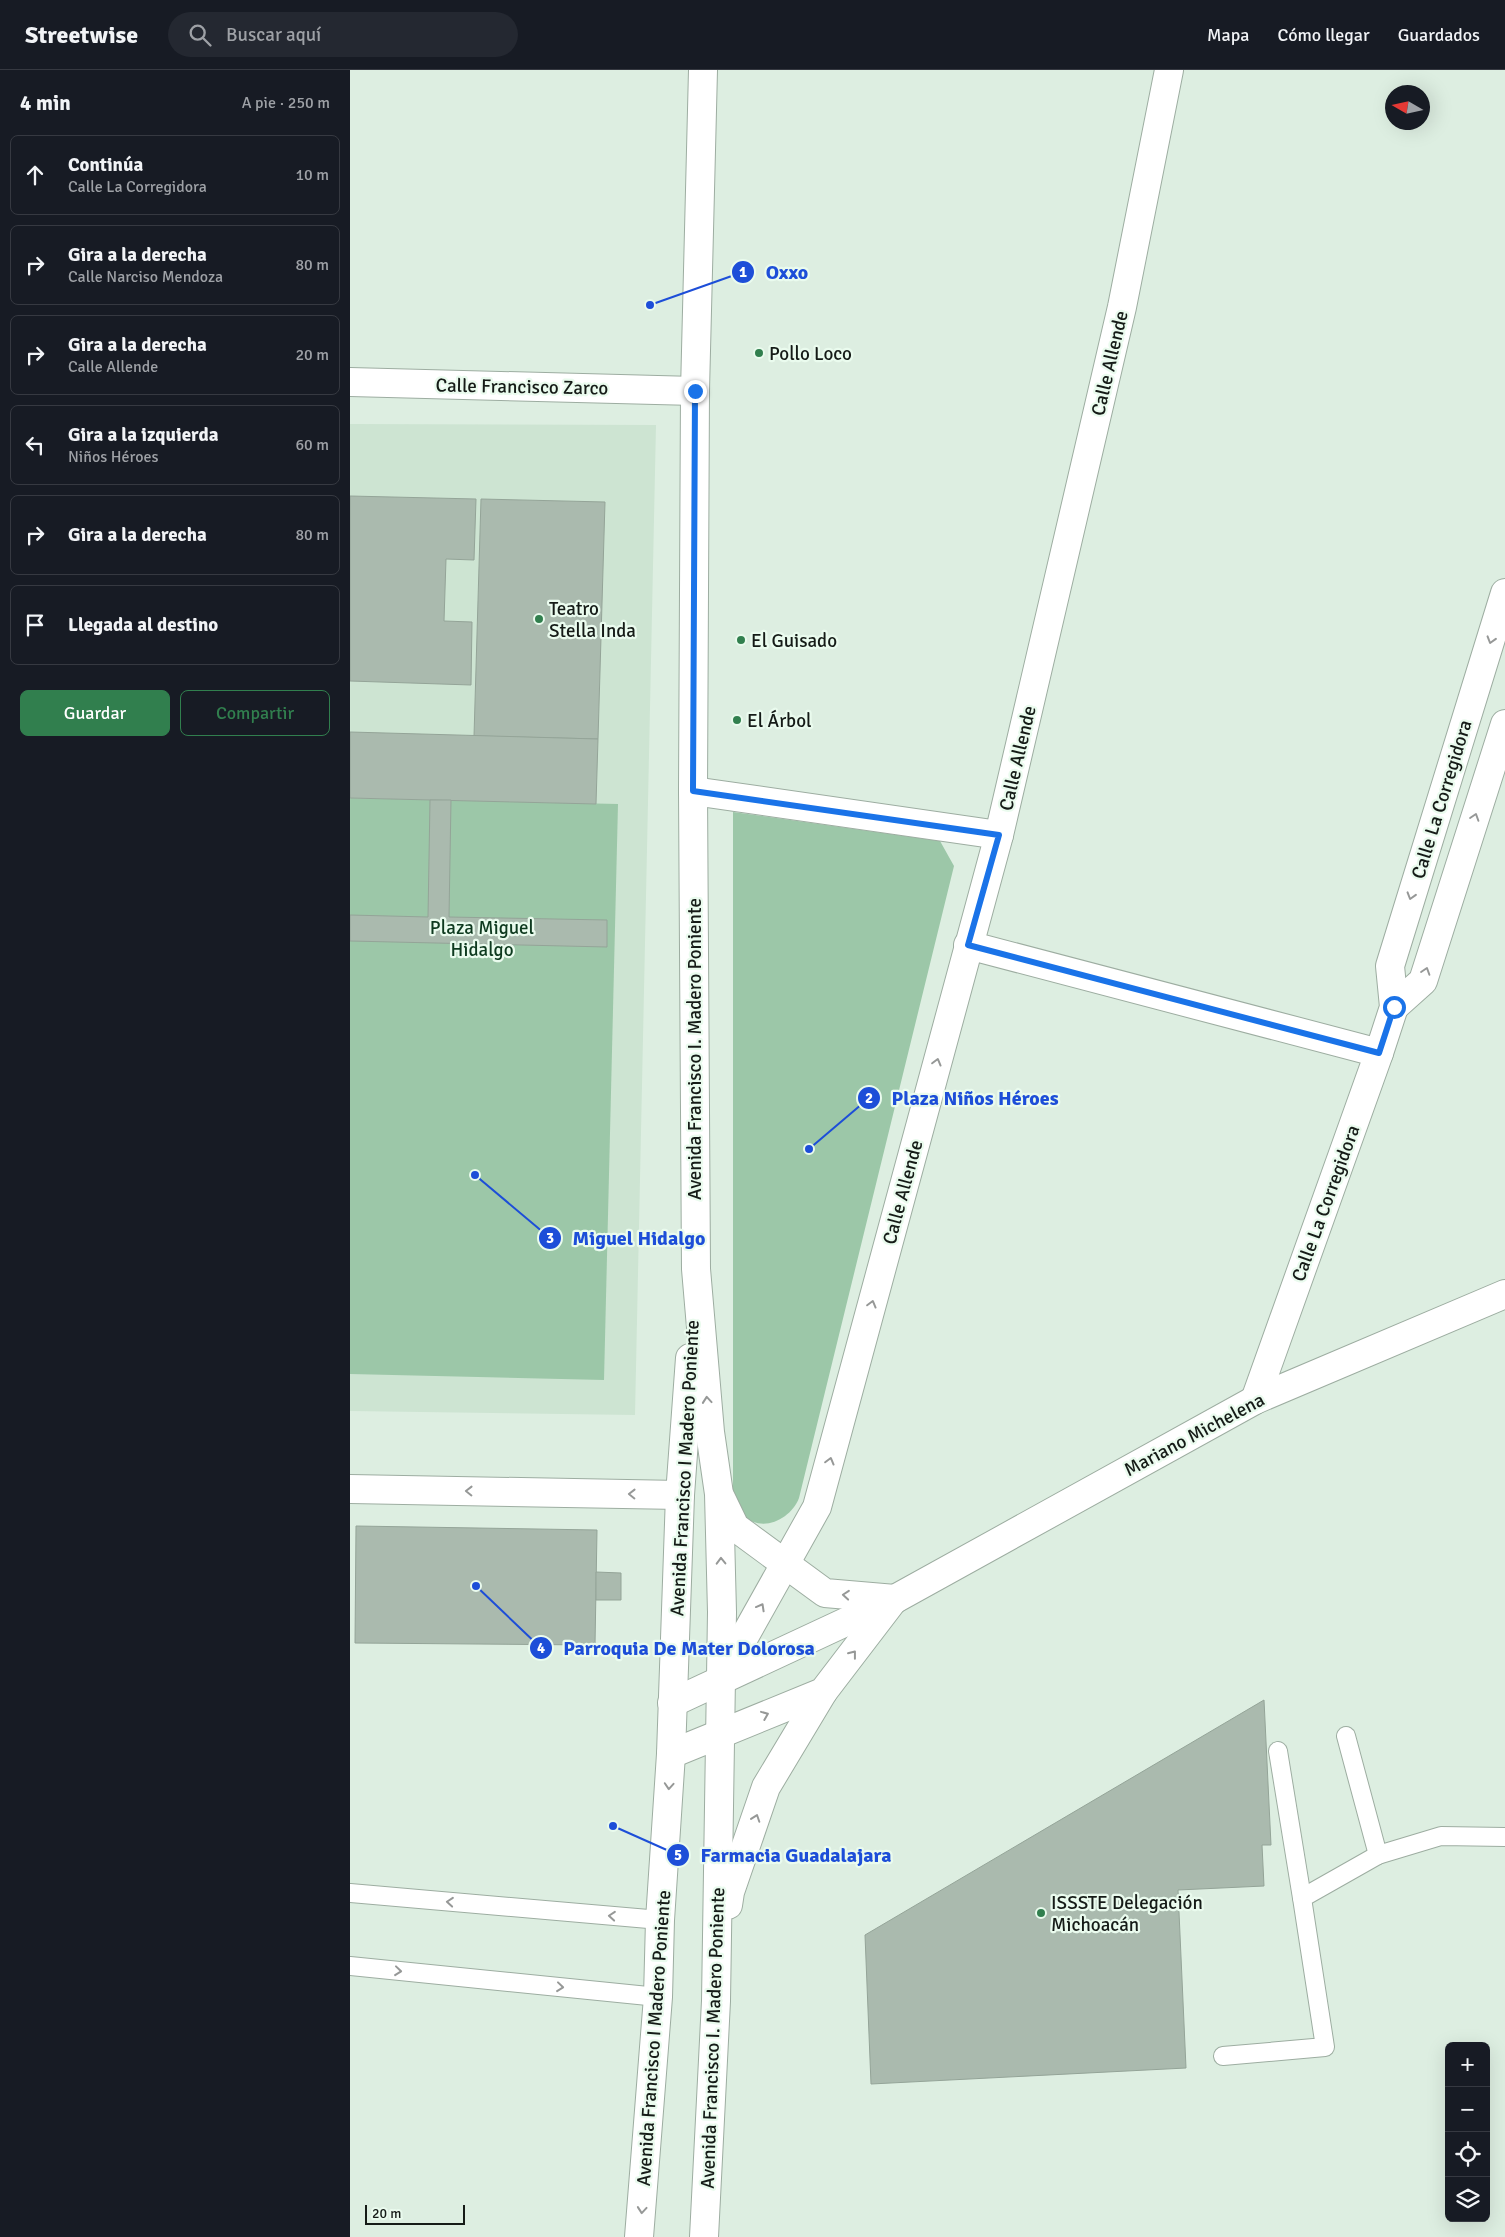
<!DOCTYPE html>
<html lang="es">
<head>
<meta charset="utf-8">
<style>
	:root { --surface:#171b24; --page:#242831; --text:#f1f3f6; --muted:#9ea1a6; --line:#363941; --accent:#317f4e }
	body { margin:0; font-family:Signika,sans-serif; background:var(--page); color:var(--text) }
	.controls { position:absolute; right:15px; bottom:15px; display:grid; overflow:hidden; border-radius:8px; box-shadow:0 5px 20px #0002 }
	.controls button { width:45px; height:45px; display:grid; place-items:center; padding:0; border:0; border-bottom:1px solid var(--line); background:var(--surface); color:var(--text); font:25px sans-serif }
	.compass { position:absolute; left:1035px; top:15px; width:45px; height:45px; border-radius:50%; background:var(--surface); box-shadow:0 5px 20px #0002; rotate:279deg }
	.scale { position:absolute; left:15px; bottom:12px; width:100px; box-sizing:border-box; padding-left:5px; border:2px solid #151b17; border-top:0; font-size:14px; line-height:18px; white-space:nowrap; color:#151b17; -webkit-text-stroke:4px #eafbee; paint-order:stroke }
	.stop { position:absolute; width:15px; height:15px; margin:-11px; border:4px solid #1a73e8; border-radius:50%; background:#fff }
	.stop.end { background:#1a73e8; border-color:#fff; box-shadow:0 1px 5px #0008 }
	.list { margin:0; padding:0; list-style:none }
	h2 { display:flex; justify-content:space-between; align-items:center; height:65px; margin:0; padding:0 20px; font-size:21px }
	h2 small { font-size:16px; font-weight:400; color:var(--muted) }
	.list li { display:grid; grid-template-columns:32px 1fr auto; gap:15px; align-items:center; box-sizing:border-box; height:80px; margin:0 10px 10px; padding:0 10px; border:1px solid var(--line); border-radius:8px }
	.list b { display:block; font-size:19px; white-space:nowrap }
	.list p { margin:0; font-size:16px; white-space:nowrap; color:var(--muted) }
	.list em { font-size:16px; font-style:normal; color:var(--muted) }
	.actions { display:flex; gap:10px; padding:15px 20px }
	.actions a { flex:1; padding:11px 0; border:1px solid var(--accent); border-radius:8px; text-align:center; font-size:18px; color:var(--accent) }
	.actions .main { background:var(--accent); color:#fff }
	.icon { flex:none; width:28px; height:28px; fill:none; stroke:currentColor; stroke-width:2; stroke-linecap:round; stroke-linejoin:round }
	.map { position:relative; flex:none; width:1155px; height:2167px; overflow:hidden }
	header { display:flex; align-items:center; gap:30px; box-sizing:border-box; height:70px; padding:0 25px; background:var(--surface); border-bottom:1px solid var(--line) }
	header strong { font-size:24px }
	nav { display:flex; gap:28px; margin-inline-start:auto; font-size:18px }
	.search { width:350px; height:45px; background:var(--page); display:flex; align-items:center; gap:12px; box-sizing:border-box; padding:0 18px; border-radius:28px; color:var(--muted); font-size:19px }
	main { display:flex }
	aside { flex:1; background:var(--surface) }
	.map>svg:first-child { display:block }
	.built { fill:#cde4d2 }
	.green { fill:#9cc7a8 }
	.building { fill:#aabaae; stroke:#94a498 }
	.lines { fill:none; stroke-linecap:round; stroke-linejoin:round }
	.service-casing { stroke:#9dada1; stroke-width:20 }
	.minor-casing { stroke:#9dada1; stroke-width:30 }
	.tertiary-casing { stroke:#9dada1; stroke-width:30 }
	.primary-casing { stroke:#9dada1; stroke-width:30 }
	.service { stroke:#fff; stroke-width:18 }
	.minor { stroke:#fff; stroke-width:28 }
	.tertiary { stroke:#fff; stroke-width:28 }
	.primary { stroke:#fff; stroke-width:28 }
	.oneway { stroke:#969897 }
	.route { stroke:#1a73e8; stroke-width:6 }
	.poi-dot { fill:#317f4e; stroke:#eafbee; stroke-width:2 }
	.labels { text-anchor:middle; stroke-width:4.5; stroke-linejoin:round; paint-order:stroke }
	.poi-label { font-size:19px; fill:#151b17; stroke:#eafbee; text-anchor:start }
	.street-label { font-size:19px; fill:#151b17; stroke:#eafbee }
	.park-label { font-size:19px; fill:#0e3a1f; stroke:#eafbee }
	.leader { fill:none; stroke:#1d4ed8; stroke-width:2 }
	.callout-dot { fill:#1d4ed8; stroke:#eafbee; stroke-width:2 }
	.mark-label { font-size:15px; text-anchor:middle; font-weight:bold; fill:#fff }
	.callout-label { font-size:20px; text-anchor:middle; font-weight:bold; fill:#1d4ed8; stroke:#eafbee; stroke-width:4.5; stroke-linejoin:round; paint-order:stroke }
</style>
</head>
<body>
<header>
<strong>Streetwise</strong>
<div class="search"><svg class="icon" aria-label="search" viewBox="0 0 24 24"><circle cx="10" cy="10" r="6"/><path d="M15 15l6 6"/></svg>Buscar aquí</div>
<nav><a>Mapa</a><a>Cómo llegar</a><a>Guardados</a></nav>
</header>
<main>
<aside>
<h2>4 min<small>A pie · 250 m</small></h2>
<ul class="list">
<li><svg class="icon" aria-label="ahead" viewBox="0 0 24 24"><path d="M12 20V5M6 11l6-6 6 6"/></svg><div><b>Continúa</b><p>Calle La Corregidora</p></div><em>10 m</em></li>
<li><svg class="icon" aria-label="right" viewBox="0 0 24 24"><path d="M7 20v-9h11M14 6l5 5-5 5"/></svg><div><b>Gira a la derecha</b><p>Calle Narciso Mendoza</p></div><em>80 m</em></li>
<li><svg class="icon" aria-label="right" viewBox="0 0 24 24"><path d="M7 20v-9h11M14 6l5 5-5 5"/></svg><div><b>Gira a la derecha</b><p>Calle Allende</p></div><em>20 m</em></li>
<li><svg class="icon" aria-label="left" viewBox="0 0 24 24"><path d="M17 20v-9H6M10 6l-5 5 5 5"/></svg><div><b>Gira a la izquierda</b><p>Niños Héroes</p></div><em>60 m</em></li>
<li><svg class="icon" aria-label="right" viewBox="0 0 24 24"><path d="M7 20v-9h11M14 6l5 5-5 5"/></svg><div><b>Gira a la derecha</b></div><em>80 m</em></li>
<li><svg class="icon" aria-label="arrive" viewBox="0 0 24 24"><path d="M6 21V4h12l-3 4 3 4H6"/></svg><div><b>Llegada al destino</b></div></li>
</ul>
<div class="actions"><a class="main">Guardar</a><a>Compartir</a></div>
</aside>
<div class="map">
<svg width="1155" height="2167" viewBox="0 0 1155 2167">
	<rect width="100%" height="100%" fill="#ddeee1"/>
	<path class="built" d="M0 354 306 355 285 1345 0 1341Z"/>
	<g class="green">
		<path d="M0 728 268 734 254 1310 0 1304Z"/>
		<path d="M383 742 590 771 604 796 449 1428C441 1449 412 1464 393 1445 388 1440 386 1433 383 1427Z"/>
	</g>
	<g class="building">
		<path d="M0 426 126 429 124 490 96 489 94 551 122 552 121 615 0 611Z"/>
		<path d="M131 429 255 432 248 669 124 666Z"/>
		<path d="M0 662 248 669 246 734 0 728Z"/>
		<path d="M80 730H101L99 847 257 850V877L0 871V845L78 847Z"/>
		<path d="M6 1456 247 1460 245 1575 5 1573Z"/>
		<path d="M246 1502 271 1503V1530H246Z"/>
		<path d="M914 1630 921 1775H912L914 1816 828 1820 836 1998 521 2014 515 1865Z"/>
	</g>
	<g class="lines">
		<defs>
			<g id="service">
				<path d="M996 1666 1028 1785"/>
				<path d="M928 1681 952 1828"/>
				<path d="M0 1823 310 1850"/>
				<path d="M0 1896 308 1927"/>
				<path d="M873 1986 975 1977 952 1828 1028 1785 1091 1766 1155 1767"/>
			</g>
			<g id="minor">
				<path d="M0 312 345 321"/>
				<path d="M343 721 649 765"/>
				<path d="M618 875 1029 983"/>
				<path d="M0 1419 330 1425"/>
				<path d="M370 1610 467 1437 649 765 772 237 819 0"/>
			</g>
			<g id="tertiary">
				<path d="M1044 937 1073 911 1155 654"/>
				<path d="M905 1330 1029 983 1044 937 1040 896 1155 523"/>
				<path d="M322 1633 545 1529 905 1330 1155 1224"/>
				<path d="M321 1684 473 1622 541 1533"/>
			</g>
			<g id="primary">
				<path d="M353 0 345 321 343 721 346 1199 360 1362 369 1424 372 1542 366 1931 354 2167"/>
				<path d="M371 1428 385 1457 475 1523 545 1529"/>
				<path d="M378 1835 380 1822 416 1717 473 1622"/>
				<path d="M289 2167 308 1927 310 1850 321 1684 330 1425 340 1288"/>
			</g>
		</defs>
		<use href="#service" class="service-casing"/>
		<use href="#minor" class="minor-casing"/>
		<use href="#tertiary" class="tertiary-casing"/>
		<use href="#primary" class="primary-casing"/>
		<use href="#service" class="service"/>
		<use href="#minor" class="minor"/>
		<use href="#tertiary" class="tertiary"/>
		<use href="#primary" class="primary"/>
	</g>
	<defs><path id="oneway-chevron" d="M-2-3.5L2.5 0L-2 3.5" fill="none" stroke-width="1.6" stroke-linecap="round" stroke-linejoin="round" transform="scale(1.25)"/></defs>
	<g class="oneway">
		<use href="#oneway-chevron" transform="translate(1141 570) rotate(107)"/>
		<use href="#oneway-chevron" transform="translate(1125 747) rotate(-72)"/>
		<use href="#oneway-chevron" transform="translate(1061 826) rotate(107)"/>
		<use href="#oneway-chevron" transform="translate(1076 901) rotate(-72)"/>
		<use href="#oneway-chevron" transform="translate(587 992) rotate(-75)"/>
		<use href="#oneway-chevron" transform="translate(522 1234) rotate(-75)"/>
		<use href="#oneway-chevron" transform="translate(357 1330) rotate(-95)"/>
		<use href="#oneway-chevron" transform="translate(480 1391) rotate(-75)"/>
		<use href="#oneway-chevron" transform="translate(119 1421) rotate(-179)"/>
		<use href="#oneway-chevron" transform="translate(282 1424) rotate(-179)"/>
		<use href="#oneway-chevron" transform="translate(371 1491) rotate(-91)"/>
		<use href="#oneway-chevron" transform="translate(496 1525) rotate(-175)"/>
		<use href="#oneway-chevron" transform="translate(411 1537) rotate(-61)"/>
		<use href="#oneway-chevron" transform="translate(503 1584) rotate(-52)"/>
		<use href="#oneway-chevron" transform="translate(415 1645) rotate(-22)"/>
		<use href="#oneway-chevron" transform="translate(319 1716) rotate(94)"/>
		<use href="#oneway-chevron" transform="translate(406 1748) rotate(-71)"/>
		<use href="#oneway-chevron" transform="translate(100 1832) rotate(-175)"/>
		<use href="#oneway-chevron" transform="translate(262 1846) rotate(-175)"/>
		<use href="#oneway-chevron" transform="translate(48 1901) rotate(6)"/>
		<use href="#oneway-chevron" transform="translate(210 1917) rotate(6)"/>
		<use href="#oneway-chevron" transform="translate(292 2140) rotate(95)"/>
	</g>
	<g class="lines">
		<path class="route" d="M345 321 343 721 649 765 618 875 1029 983 1044 937"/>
	</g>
	<g class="poi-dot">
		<circle cx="409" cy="283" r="5"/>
		<circle cx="189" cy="549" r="5"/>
		<circle cx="391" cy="570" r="5"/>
		<circle cx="387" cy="650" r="5"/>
		<circle cx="691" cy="1843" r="5"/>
	</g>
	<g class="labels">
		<g class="poi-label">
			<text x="419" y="290">Pollo Loco</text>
			<text x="199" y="545">Teatro<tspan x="199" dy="22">Stella Inda</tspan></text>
			<text x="401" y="577">El Guisado</text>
			<text x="397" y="657">El Árbol</text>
			<text x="701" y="1839">ISSSTE Delegación<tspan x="701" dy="22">Michoacán</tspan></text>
		</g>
		<g class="street-label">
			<text transform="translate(759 293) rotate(-77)" y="7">Calle Allende</text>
			<text transform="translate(172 316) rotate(1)" y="7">Calle Francisco Zarco</text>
			<text transform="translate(667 688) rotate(-77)" y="7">Calle Allende</text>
			<text transform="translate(1091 729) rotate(-73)" y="7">Calle La Corregidora</text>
			<text transform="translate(344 979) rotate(-90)" y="7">Avenida Francisco I. Madero Poniente</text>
			<text transform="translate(552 1122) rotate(-75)" y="7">Calle Allende</text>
			<text transform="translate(975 1133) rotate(-70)" y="7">Calle La Corregidora</text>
			<text transform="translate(844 1364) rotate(-28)" y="7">Mariano Michelena</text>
			<text transform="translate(334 1398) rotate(-87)" y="7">Avenida Francisco I Madero Poniente</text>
			<text transform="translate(303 1968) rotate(-86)" y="7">Avenida Francisco I Madero Poniente</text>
			<text transform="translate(362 1968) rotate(-88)" y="7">Avenida Francisco I. Madero Poniente</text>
		</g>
		<g class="park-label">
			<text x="132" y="864">Plaza Miguel<tspan x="132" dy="22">Hidalgo</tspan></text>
		</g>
	</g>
	<path class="leader" d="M300 235L393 202M459 1079L519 1028M125 1105L200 1168M126 1516L191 1578M263 1756L328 1785"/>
	<g class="callout-dot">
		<circle cx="300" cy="235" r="5"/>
		<circle cx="459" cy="1079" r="5"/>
		<circle cx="125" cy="1105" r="5"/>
		<circle cx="126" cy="1516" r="5"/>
		<circle cx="263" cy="1756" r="5"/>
		<circle cx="393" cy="202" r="12"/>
		<circle cx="519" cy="1028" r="12"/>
		<circle cx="200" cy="1168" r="12"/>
		<circle cx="191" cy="1578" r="12"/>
		<circle cx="328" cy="1785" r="12"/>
	</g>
	<g class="mark-label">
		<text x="393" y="207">1</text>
		<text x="519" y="1033">2</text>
		<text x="200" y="1173">3</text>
		<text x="191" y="1583">4</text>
		<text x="328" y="1790">5</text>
	</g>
	<g class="callout-label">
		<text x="437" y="209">Oxxo</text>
		<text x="625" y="1035">Plaza Niños Héroes</text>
		<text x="289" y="1175">Miguel Hidalgo</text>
		<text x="339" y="1585">Parroquia De Mater Dolorosa</text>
		<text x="446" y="1792">Farmacia Guadalajara</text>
	</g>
</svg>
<div class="controls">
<button>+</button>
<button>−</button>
<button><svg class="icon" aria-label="locate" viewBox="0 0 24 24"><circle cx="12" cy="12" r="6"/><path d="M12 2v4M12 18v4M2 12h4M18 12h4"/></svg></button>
<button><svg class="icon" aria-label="layers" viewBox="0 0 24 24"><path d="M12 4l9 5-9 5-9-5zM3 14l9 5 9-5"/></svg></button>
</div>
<svg class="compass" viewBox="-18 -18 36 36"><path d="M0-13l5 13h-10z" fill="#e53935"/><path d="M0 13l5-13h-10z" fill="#9ea1a6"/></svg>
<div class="scale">20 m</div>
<div class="stop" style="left:1044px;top:937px"></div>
<div class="stop end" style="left:345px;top:321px"></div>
</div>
</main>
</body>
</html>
